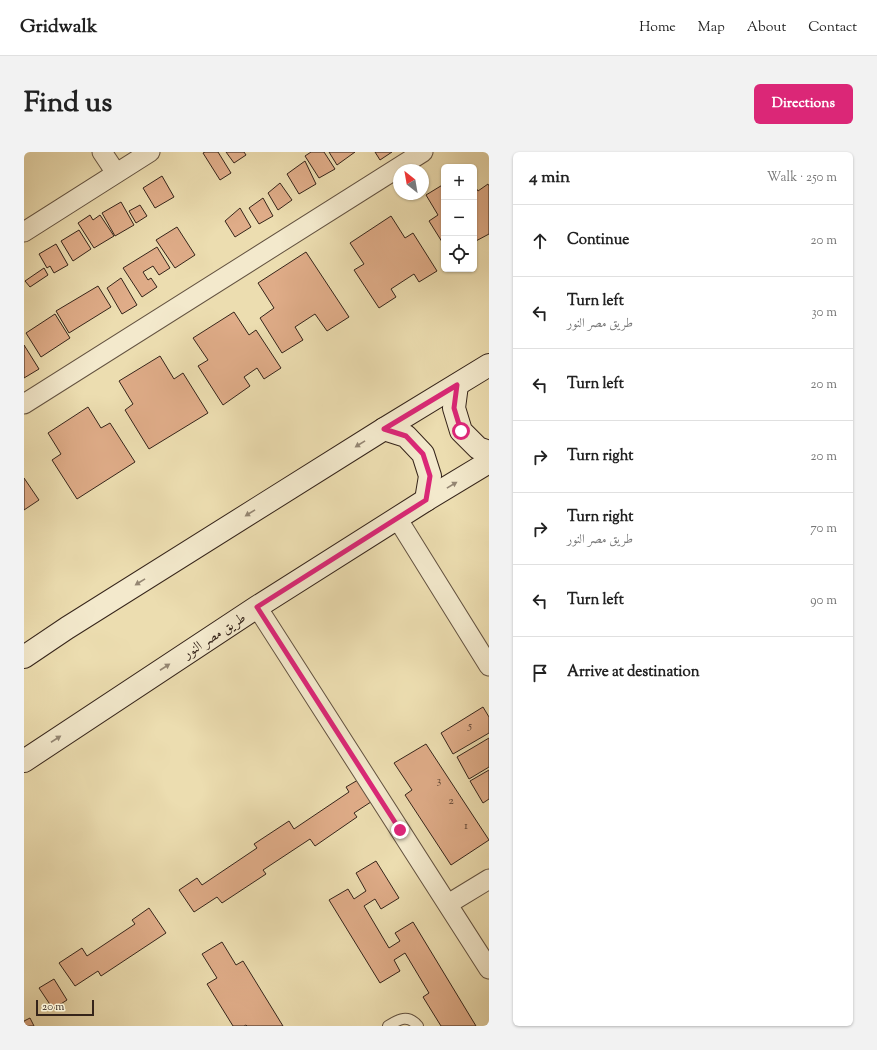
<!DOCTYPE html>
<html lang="en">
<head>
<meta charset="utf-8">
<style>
	:root { --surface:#fff; --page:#f2f2f2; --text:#222; --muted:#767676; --line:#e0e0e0; --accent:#db2777 }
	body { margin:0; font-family:"Sorts Mill Goudy",Amiri,serif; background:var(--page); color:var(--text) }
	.controls { position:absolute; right:12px; top:12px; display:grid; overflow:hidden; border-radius:6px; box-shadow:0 1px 3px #0004 }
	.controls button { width:36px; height:36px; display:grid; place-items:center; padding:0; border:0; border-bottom:1px solid var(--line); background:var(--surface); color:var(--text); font:20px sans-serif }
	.compass { position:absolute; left:369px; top:12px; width:36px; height:36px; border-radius:50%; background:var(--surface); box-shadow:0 1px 3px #0004; rotate:329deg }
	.scale { position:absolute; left:12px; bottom:10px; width:58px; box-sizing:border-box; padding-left:4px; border:2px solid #35241a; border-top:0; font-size:11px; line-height:14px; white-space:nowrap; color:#35241a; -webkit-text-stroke:3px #f3e9cc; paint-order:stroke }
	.stop { position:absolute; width:12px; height:12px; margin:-9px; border:3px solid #db2777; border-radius:50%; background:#fff }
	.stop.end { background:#db2777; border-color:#fff; box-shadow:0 1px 4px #0008 }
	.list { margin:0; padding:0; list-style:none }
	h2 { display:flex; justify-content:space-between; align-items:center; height:52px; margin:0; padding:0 16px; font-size:17px }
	h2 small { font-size:13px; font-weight:400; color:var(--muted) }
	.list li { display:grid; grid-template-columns:26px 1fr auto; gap:12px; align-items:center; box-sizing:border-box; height:72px; padding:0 16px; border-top:1px solid var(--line) }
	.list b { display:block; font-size:15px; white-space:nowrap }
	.list p { margin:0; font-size:13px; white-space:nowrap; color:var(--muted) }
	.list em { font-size:13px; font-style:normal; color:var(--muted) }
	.icon { flex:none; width:22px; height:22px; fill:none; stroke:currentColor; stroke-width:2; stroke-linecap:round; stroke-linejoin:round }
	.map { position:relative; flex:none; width:465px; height:874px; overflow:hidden; border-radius:6px }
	header { display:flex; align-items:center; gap:24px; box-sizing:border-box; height:56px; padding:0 20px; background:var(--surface); border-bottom:1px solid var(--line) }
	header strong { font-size:19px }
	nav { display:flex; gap:22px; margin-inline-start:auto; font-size:14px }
	.intro { display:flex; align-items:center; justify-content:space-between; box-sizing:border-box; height:96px; padding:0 24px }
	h1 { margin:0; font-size:28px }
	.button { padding:10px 18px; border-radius:6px; background:var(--accent); color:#fff; font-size:14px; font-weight:700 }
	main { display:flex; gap:24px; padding:0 24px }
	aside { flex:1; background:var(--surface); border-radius:6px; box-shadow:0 1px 3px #0004 }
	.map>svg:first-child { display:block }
	.building { fill:#dfac88; stroke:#35241a }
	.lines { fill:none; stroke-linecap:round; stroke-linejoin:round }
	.lane-casing { stroke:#635240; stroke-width:12 }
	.street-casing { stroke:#635240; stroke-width:21 }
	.secondary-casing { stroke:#35241a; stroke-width:24 }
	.lane { stroke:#f3e9cc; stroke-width:10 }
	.street { stroke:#f3e9cc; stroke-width:19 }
	.secondary { stroke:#f3e9cc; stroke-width:22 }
	.oneway { fill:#948673 }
	.route { stroke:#db2777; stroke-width:5 }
	.labels { text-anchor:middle; stroke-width:3; stroke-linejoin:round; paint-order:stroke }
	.number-label { font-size:12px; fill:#604636 }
	.street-label { font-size:14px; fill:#35241a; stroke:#f3e9cc }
</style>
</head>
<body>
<header>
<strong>Gridwalk</strong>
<nav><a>Home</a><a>Map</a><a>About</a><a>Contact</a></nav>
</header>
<div class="intro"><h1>Find us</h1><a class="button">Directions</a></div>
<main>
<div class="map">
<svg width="465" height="874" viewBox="0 0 465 874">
	<rect width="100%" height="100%" fill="#ecddb0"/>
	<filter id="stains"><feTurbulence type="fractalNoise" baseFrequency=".005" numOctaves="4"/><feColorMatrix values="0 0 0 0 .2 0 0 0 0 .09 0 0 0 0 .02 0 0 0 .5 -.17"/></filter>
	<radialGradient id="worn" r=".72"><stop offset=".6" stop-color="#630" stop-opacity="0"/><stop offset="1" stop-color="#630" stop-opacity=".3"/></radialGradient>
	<g class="building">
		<path d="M181 0H194L207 21 196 28 179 1Z"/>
		<path d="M202 0H220L222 3 210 11Z"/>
		<path d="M287 0H300L311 17 295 26 281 4Z"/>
		<path d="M305 0H331L313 13Z"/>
		<path d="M351 0H368L356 8Z"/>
		<path d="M281 9 292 32 275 42 263 22Z"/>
		<path d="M138 24 150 45 131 56 119 36Z"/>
		<path d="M256 31 268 48 254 58 244 41Z"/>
		<path d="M420 32V93L405 69 414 63 402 43Z"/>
		<path d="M464 32 465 34V82L450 90V33L454 39Z"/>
		<path d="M239 46 249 64 235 72 225 56Z"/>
		<path d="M97 50 110 73 91 84 78 61Z"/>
		<path d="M116 53 123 64 112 71 105 59Z"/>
		<path d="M216 56 227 75 211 85 201 69Z"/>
		<path d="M66 63 69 68 76 63 90 84 70 96 54 71Z"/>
		<path d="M367 64 381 86 389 81 413 119 395 130 390 122 367 137 372 145 355 156 330 118 340 112 326 91Z"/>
		<path d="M153 75 171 103 151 116 132 88Z"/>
		<path d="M55 78 67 97 49 109 37 89Z"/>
		<path d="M32 92 44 113 30 121 26 114 23 116 15 102Z"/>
		<path d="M133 95 146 116 135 123 129 114 119 120 124 128 127 126 133 135 118 145 99 116Z"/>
		<path d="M282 100 325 165 303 179 291 162 271 175 279 188 258 201 236 166 250 156 234 131Z"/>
		<path d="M20 116 24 123 6 135 1 129Z"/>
		<path d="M97 126 113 153 98 162 83 136Z"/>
		<path d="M74 134 87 155 45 181 32 159Z"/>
		<path d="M210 160 225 183 232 178 257 216 240 227 233 216 220 225 226 234 199 253 174 214 184 208 169 186Z"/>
		<path d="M31 162 46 186 17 205 2 181Z"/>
		<path d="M0 193 15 217 0 226Z"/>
		<path d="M136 204 150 227 159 221 184 261 125 297 101 258 109 252 95 229Z"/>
		<path d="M64 255 77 276 86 271 111 310 53 347 28 308 37 302 24 281Z"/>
		<path d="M0 326 15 348 0 358Z"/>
		<path d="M459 555 465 565V581L429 602 417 581Z"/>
		<path d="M465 586V615L445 627 433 605Z"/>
		<path d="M402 592 465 688 427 713 381 643 388 638 370 611Z"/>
		<path d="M465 618V647L459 651 446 629Z"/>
		<path d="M339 625 353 646 330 661 333 665 291 694 286 687 239 718 242 722 198 751 193 745 170 760 155 738 173 726 178 733 233 696 230 692 265 669 270 677 325 640 322 635Z"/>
		<path d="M352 709 375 746 357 757 351 747 340 754 365 796 376 789 371 781 389 770 452 874H417L399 845 405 841 381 801 370 808 376 819 356 831 305 748 324 737 330 747 342 739 332 721Z"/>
		<path d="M125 756 142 781 77 824 74 819 51 834 35 811 58 796 63 804 111 772 108 768Z"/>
		<path d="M198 790 212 813 219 809 259 874H223L222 873 220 874H209L183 832 193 826 178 802Z"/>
		<path d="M30 827 43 848 29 857 15 836Z"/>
		<path d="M6 866 10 874H0V869Z"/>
	</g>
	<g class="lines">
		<defs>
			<path id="lane" d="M364 874C375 867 384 862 394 874"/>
			<g id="street">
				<path d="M78 0 92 21"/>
				<path d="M0 80 126 0"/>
				<path d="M0 252 399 0"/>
				<path d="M373 366 465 514"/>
				<path d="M233 455 465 817"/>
				<path d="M424 752 465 727"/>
			</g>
			<g id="secondary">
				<path d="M433 233 430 256 437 279 454 296 465 300"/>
				<path d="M360 277 382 284 399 302 406 324 402 348"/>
				<path d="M0 505 43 476 360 277 465 213"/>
				<path d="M0 609 233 455 402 348 465 310"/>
			</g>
		</defs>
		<use href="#lane" class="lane-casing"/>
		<use href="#street" class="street-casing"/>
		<use href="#secondary" class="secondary-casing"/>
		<use href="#lane" class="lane"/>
		<use href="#street" class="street"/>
		<use href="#secondary" class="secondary"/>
	</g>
	<defs><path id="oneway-solid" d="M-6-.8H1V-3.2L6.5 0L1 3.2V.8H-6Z"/></defs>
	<g class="oneway">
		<use href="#oneway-solid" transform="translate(336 292) rotate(148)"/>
		<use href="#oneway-solid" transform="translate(428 333) rotate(-31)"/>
		<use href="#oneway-solid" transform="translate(226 361) rotate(148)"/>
		<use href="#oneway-solid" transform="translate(116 430) rotate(148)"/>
		<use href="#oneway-solid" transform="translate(141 515) rotate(-33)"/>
		<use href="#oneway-solid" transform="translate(32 587) rotate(-33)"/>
	</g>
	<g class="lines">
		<path class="route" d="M376 678 233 455 402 348 406 324 399 302 382 284 360 277 433 233 430 256 437 279"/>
	</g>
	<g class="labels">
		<g class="number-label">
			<text x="446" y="577">5</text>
			<text x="415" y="632">3</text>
			<text x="427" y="652">2</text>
			<text x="442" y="677">1</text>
		</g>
		<g class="street-label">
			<text transform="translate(190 483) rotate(-33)" y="5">طريق مصر النور</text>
		</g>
	</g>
	<rect width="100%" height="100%" filter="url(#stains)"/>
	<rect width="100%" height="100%" fill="url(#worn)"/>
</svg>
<div class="controls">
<button>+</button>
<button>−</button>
<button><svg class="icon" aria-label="locate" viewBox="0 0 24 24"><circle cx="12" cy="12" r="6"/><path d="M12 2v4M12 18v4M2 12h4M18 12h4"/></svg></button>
</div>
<svg class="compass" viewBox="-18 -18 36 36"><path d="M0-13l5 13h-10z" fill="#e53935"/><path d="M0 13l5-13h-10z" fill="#767676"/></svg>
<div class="scale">20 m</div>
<div class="stop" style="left:437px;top:279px"></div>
<div class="stop end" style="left:376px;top:678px"></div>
</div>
<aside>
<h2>4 min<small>Walk · 250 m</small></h2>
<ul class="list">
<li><svg class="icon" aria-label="ahead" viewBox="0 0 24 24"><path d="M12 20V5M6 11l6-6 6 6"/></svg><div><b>Continue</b></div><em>20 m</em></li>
<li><svg class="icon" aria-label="left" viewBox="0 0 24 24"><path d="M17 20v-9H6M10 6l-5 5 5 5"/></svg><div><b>Turn left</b><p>طريق مصر النور</p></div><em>30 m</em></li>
<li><svg class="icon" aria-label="left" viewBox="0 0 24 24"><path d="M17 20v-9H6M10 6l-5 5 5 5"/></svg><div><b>Turn left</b></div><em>20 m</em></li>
<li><svg class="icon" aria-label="right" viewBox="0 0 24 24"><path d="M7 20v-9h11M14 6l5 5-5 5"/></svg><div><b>Turn right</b></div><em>20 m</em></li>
<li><svg class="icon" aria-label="right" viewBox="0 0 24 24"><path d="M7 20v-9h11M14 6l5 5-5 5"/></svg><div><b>Turn right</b><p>طريق مصر النور</p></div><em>70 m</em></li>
<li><svg class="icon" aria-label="left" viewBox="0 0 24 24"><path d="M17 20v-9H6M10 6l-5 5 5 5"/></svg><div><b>Turn left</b></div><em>90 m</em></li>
<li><svg class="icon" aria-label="arrive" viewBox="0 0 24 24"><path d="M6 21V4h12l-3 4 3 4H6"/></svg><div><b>Arrive at destination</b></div></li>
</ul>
</aside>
</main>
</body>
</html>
